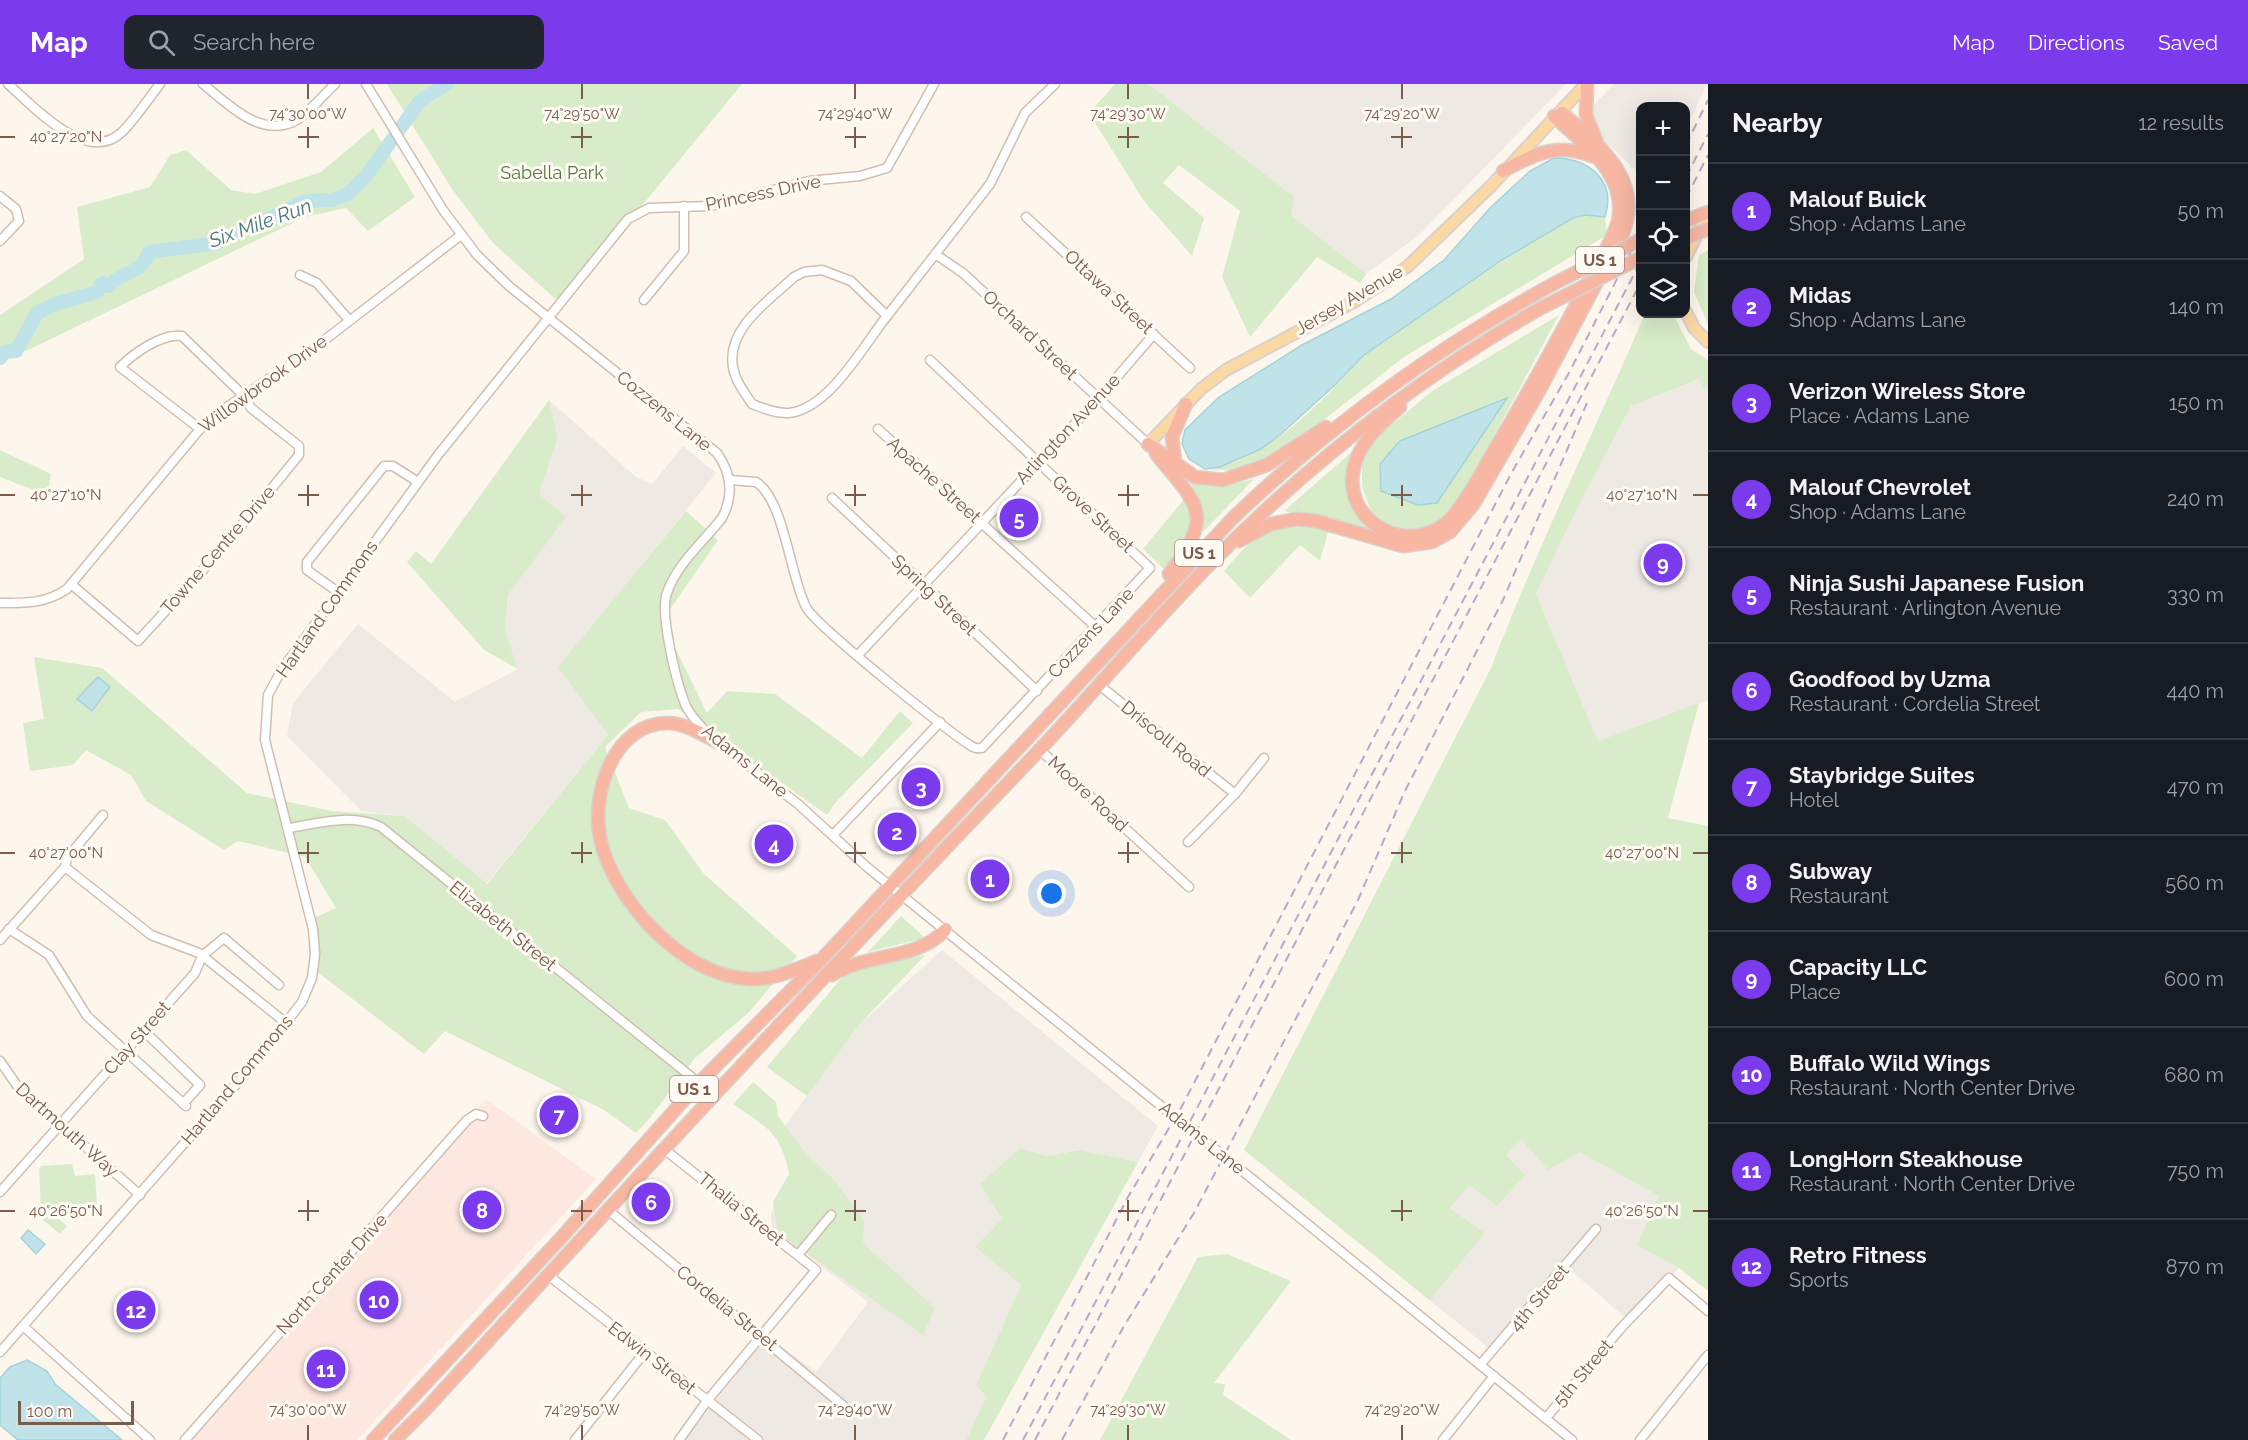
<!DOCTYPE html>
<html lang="en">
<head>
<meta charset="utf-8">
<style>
	:root { --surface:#171b24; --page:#20242c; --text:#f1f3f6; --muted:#9ea1a6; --line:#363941; --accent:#7c3aed }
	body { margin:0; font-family:Raleway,sans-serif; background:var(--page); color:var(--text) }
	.controls { position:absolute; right:18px; top:18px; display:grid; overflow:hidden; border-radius:12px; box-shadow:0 6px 24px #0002 }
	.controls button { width:54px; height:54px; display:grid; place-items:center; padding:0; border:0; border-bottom:2px solid var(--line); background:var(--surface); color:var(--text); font:30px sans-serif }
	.scale { position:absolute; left:18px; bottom:15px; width:116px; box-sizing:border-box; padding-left:6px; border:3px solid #7a5c4d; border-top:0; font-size:16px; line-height:21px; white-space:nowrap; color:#7a5c4d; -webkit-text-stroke:4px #fffaf3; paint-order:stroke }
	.you { position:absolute; left:1052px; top:810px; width:21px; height:21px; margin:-15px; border:4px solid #fff; border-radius:50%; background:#1a73e8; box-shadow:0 0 0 9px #1a73e833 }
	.badge { display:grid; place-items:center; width:39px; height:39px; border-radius:50%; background:var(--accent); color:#fff; font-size:20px; font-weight:700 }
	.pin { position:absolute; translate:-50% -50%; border:3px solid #fff; box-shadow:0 2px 6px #0006 }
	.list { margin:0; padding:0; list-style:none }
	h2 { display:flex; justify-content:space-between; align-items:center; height:78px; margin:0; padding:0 24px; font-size:26px }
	h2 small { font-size:20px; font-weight:400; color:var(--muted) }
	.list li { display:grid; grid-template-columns:39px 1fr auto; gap:18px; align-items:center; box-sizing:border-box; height:96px; padding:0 24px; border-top:2px solid var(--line) }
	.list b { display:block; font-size:22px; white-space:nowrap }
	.list p { margin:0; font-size:20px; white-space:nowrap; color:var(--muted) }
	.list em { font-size:20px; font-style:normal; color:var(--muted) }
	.icon { flex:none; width:33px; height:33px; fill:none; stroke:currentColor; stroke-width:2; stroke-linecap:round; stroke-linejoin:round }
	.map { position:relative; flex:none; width:1708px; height:1356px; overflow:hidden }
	header { display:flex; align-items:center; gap:36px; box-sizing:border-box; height:84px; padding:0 30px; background:var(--accent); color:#fff }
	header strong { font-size:28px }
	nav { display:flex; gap:33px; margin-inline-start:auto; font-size:21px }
	.search { width:420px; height:54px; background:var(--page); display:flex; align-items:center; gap:15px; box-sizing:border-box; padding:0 21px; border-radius:12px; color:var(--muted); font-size:22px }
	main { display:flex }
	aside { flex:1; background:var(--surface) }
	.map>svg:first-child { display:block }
	.commercial { fill:#fde8e0 }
	.industrial { fill:#efe9e4 }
	.green { fill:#d8ecc9 }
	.water { fill:#bfe3e8; stroke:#a5d3da; stroke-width:1.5 }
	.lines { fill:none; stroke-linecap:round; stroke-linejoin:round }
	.river { stroke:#bfe3e8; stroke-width:14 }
	.minor-casing { stroke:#d1beb0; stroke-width:11 }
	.major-casing { stroke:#dad1cd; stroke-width:14 }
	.highway-casing { stroke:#dad1cd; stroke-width:15 }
	.minor { stroke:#fff; stroke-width:8 }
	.major { stroke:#fbd9a5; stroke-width:10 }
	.highway { stroke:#f7b7a3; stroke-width:12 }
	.rail { stroke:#b9a8c9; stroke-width:2; stroke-dasharray:9 6; stroke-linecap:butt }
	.minor-bridge-casing { stroke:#d1beb0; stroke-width:11; stroke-linecap:butt }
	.highway-bridge-casing { stroke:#dad1cd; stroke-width:15; stroke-linecap:butt }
	.minor-bridge { stroke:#fff; stroke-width:8 }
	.highway-bridge { stroke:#f7b7a3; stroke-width:12 }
	.ticks { fill:none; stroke:#7a5c4d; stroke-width:2 }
	.labels { text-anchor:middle; stroke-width:6; stroke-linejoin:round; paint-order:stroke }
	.shield { fill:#fffaf3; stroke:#a28b7f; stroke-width:1.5 }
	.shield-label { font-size:16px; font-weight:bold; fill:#7a5c4d }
	.park-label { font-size:18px; fill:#537a41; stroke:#fffaf3 }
	.street-label { font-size:18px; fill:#7a5c4d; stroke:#fffaf3 }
	.water-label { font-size:20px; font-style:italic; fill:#437c86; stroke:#fffaf3 }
	.ticks-label { font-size:15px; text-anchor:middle; fill:#7a5c4d; stroke:#fffaf3; stroke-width:6; stroke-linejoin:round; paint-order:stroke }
</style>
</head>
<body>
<header>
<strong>Map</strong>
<div class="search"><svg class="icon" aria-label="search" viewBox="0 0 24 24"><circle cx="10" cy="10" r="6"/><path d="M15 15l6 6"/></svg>Search here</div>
<nav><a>Map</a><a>Directions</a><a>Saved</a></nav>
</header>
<main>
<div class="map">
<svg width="1708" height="1356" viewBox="0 0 1708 1356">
	<rect width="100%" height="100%" fill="#fdf6ec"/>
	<path class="commercial" d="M486 1015 596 1095 357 1356H185Z"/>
	<g class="industrial">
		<path d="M1148 0H1566L1418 152 1366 190 1291 131Z"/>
		<path d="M1614 0H1707L1686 45V22H1640V90L1610 62 1574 41Z"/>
		<path d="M1700 295 1704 305 1708 304V616L1598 657 1536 510 1577 425 1631 322Z"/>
		<path d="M549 316 636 393 652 400 683 362 716 389 559 583 608 651 486 800 405 732 361 727 287 652 293 619 358 540 455 618 518 585 505 546 508 511 565 433 539 410 558 353Z"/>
		<path d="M942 866 1158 1042 1138 1078 1080 1066 1047 1072 1020 1064 1003 1135 975 1163 1021 1201 976 1301 986 1313 966 1356H685L767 1252 816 1288 868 1218 772 1144 771 1129 807 1081 784 1043 858 942Z"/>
		<path d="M1522 1056 1579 1068 1659 1112 1638 1161 1679 1184 1629 1237 1566 1182 1494 1268 1428 1215H1431L1485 1149 1450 1124 1469 1101 1497 1121 1506 1071Z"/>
	</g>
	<g class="green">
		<path d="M387 0H742L561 220 493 159 452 105Z"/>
		<path d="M1115 0H1148L1294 113 1291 131 1366 190 1360 199 1317 173 1250 253 1222 193 1240 127 1179 81 1163 99 1204 134 1192 172 1144 117 1089 29Z"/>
		<path d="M373 44 415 113 368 147 346 124 305 133 28 266 0 272V231L84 175 77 123 150 103 170 71 186 66 231 106 255 110 321 88Z"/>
		<path d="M1585 131 1605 133 1607 151 1404 273 1289 363 1238 387 1205 385C1266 379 1326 314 1364 271 1377 257 1401 246 1417 235 1468 199 1519 165 1573 134Z"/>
		<path d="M1708 166V240L1694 208 1699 171Z"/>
		<path d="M1645 230H1673L1691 265 1708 276V304L1704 305 1699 295 1631 322 1577 425 1536 510 1598 657 1699 619 1668 734 1708 742V1207L1679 1184 1637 1161 1659 1112 1579 1068 1548 1086 1522 1056 1506 1071 1525 1091 1497 1122 1469 1101 1450 1124 1485 1149 1431 1215H1428L1244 1066 1491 584C1537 464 1594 348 1645 230Z"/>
		<path d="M1559 231 1466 404 1444 432 1432 442 1413 446 1387 443 1371 427 1362 403V377L1376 354 1432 307Z"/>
		<path d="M549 316 558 353 539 410 566 433 508 511 505 546 518 585 484 566 407 478 416 467 431 480Z"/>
		<path d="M0 366 51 390 47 411 0 393Z"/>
		<path d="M1354 366C1342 402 1347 418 1371 447L1284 427Z"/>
		<path d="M1254 395 1203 448 1198 416 1191 400 1225 402Z"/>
		<path d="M1185 414C1197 448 1187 460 1165 486L1143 465Z"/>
		<path d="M686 427 718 456 662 537 707 629 727 607 775 610 862 674 900 627 913 639 836 718 827 731 678 625 641 628 605 663 629 724 665 736 704 790 797 872 748 929 694 975 650 1034 636 1049 604 1026 445 947 424 970 316 887 314 834 336 824 305 773 238 757 224 766 146 717 131 691 86 666 73 681 30 687 23 639 44 635 34 573 102 584 247 709 331 727 405 732 487 800 608 651 558 583Z"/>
		<path d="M1302 440 1328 448 1320 477 1300 461 1250 514 1224 487C1250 457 1260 444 1302 440Z"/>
		<path d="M901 832 925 854 868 868Z"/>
		<path d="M925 871 858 942 807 1012 767 983 848 886Z"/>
		<path d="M753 998 776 1018 778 1032 803 1066 834 1096 864 1136 863 1159 935 1224 923 1251 778 1149 773 1118 789 1090C781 1048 766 1043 733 1020Z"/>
		<path d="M1020 1064 1047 1072 1080 1066 1138 1078 984 1356H966L986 1313 976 1301 1021 1201 975 1163 1002 1135 980 1100Z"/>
		<path d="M72 1080 75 1092 95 1090 97 1122 41 1123 39 1085 41 1082Z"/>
		<path d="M47 1130H53L67 1142 60 1150 42 1135Z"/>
		<path d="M1227 1170 1291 1197 1214 1299 1225 1300 1223 1311 1291 1356H1100L1198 1173Z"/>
	</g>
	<g class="water">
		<path d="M1554 74C1588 74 1617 96 1605 133L1585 131 1573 134 1502 176 1364 271 1335 301 1281 350 1261 365 1220 383 1205 385 1189 375 1182 360 1185 346 1219 313 1302 261 1391 215 1444 176 1491 123 1530 87Z"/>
		<path d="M1507 314 1437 419 1418 421 1381 407 1380 380 1400 357Z"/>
		<path d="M98 593 110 603 92 627 77 615Z"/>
		<path d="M28 1146 45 1160 36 1170 21 1154Z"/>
		<path d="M27 1276 47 1287 55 1300 122 1356H18L0 1341V1294L10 1283Z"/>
	</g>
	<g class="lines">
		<path class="river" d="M0 274 5 268 16 267 37 229 55 220 97 208 102 199 109 202C124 185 140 192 149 168L217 159 306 117 332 116 348 110 366 92 420 17 446 0"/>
		<defs>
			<g id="minor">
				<path d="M8 0C33 22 87 82 122 48 136 34 148 15 160 0"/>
				<path d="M203 0C228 20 259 53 293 38 308 31 323 11 335 0"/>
				<path d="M366 0 443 126 477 171 509 202 717 369C732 390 734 411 722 434 704 457 676 481 667 509 659 529 677 601 686 622 691 633 701 642 709 651L798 720 867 783 1166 1026"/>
				<path d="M0 112 16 125 19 137 0 157"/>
				<path d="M1026 133 1190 284"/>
				<path d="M935 170 963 189 1148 360"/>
				<path d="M822 186 851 197 887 232C863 262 829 325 789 329 776 330 763 324 752 320 745 309 735 297 733 283 726 244 770 216 794 193L804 188Z"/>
				<path d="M300 191 317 199 349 236"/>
				<path d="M644 216 684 167V122"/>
				<path d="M887 232 990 100 1025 29 1055 0"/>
				<path d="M878 345 1097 544"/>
				<path d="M730 396 756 398C784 415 790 492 806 523 815 541 951 650 973 663 977 665 978 664 982 664L1150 484 930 276"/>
				<path d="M832 414 1037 607"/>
				<path d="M71 500 138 557 223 464 299 371V362L251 324 244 312 182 252C162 249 134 269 120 283L200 345"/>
				<path d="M338 508 307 486V478L384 382H393L418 398"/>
				<path d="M0 519C25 519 45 520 67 505L200 345 224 325 309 268 461 151"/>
				<path d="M858 571 1099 314 1154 250"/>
				<path d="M1098 600 1235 710"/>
				<path d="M1040 666 1189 803"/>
				<path d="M289 744C320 739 351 729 381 743L699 999"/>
				<path d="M834 750 940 638"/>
				<path d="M1188 758 1235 710 1264 674"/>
				<path d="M65 783 151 851 199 869 286 939"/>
				<path d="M9 845 49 871 87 932 186 1022"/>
				<path d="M0 856 65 783 67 774 103 731"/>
				<path d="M144 947 200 1001 183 1020"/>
				<path d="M0 977 18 1003 140 1111"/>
				<path d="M664 1065 816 1186 707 1317 679 1356"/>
				<path d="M1229 1076 1572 1356"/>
				<path d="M0 1108 195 889 202 872 224 854 279 901"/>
				<path d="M608 1126 845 1323"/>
				<path d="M798 1171 831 1131"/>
				<path d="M548 1191 758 1356"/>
				<path d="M23 1242 150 1356"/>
				<path d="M0 1268 255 979 302 918 312 894 315 870 313 845 265 656 268 611 281 587 438 371 628 135 649 124 711 122 809 97 860 92 887 84 934 0"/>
				<path d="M1480 1281 1596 1145"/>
				<path d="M1546 1334 1621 1244 1669 1194 1708 1227"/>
				<path d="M185 1356 467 1036 476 1030 483 1032"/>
				<path d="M575 1356 644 1269"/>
				<path d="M1443 1356 1494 1292"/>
				<path d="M1640 1356 1708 1271"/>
			</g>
			<g id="major">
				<path d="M1686 173 1708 129"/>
				<path d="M1686 228 1694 244 1708 258"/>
				<path d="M1148 360 1201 305 1226 286 1357 216 1407 183 1491 102 1586 0"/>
			</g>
			<g id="highway">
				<path d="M1587 0 1586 31 1596 56"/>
				<path d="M1503 87C1534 70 1558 58 1592 72"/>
				<path d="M1686 137 1708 128"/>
				<path d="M1400 323C1381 340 1360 357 1354 383 1342 431 1395 468 1437 445 1445 441 1452 434 1457 427 1472 408 1483 386 1495 365 1523 318 1549 271 1575 223 1589 195 1608 167 1618 138 1628 90 1585 62 1554 32"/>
				<path d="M1148 360 1195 393 1223 396 1267 381 1326 343"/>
				<path d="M1156 370C1199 422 1215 430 1169 490"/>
				<path d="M1175 377 1172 353 1186 320"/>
				<path d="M1239 457 1271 440 1296 435 1316 437 1403 462 1432 458 1450 448 1473 421 1538 309 1623 149C1644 95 1599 61 1562 29"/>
				<path d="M719 659C703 651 687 640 669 639 614 638 591 709 600 754 613 816 684 894 751 895 774 896 796 885 817 877"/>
				<path d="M832 891C867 868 917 877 945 846"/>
				<path d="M373 1356 560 1155 699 999 821 876 1233 434C1331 340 1440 261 1559 197"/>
				<path d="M395 1356 426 1325C624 1107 825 890 1029 677 1096 607 1158 531 1227 463 1321 370 1425 290 1541 224"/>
			</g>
		</defs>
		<use href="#minor" class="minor-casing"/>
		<use href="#major" class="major-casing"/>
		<use href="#highway" class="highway-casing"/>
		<use href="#minor" class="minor"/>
		<use href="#major" class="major"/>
		<use href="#highway" class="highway"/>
		<g class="rail">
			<path d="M1686 61 1708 16"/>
			<path d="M1686 93 1708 50"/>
			<path d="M1686 114 1708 71"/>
			<path d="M1003 1356 1128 1113 1181 1024 1512 388 1570 287 1640 150"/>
			<path d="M1023 1356 1640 179"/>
			<path d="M1035 1356 1640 200"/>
			<path d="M1062 1356 1124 1242 1194 1129 1358 816 1404 709 1503 516 1587 319"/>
		</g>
		<defs>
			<path id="minor-bridge" d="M1166 1026 1229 1076"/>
			<g id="highway-bridge">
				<path d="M1686 154 1708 145"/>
				<path d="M1559 197 1640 156"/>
				<path d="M1541 224 1640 174"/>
			</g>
		</defs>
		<use href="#minor-bridge" class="minor-bridge-casing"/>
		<use href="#highway-bridge" class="highway-bridge-casing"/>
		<use href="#minor-bridge" class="minor-bridge"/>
		<use href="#highway-bridge" class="highway-bridge"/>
	</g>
	<path class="ticks" d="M308 0V15M582 0V15M855 0V15M1128 0V15M1402 0V15M308 43V64M582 43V64M855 43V64M1128 43V64M1402 43V64M0 53H15M298 53H319M571 53H592M845 53H866M1118 53H1139M1391 53H1412M308 401V422M582 401V422M855 401V422M1128 401V422M1402 401V422M0 411H15M298 411H319M571 411H592M845 411H866M1118 411H1139M1391 411H1412M1693 411H1708M308 758V779M582 758V779M855 758V779M1128 758V779M1402 758V779M0 769H15M298 769H319M571 769H592M845 769H866M1118 769H1139M1391 769H1412M1693 769H1708M308 1116V1137M582 1116V1137M855 1116V1137M1128 1116V1137M1402 1116V1137M0 1127H15M298 1127H319M571 1127H592M845 1127H866M1118 1127H1139M1391 1127H1412M1693 1127H1708M308 1341V1356M582 1341V1356M855 1341V1356M1128 1341V1356M1402 1341V1356"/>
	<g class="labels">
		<g class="shield">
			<rect x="1576" y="163" width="48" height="26" rx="4.5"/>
			<rect x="1175" y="456" width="48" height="26" rx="4.5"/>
			<rect x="670" y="992" width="48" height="26" rx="4.5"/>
		</g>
		<g class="shield-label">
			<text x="1600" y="182">US 1</text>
			<text x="1199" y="475">US 1</text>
			<text x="694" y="1011">US 1</text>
		</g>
		<g class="park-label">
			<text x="552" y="95">Sabella Park</text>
		</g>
		<g class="street-label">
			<text transform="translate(763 109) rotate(-12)" y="6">Princess Drive</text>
			<text transform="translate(1109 208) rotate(43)" y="6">Ottawa Street</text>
			<text transform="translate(1349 216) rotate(-30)" y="6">Jersey Avenue</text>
			<text transform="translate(1030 251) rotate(43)" y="6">Orchard Street</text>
			<text transform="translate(263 300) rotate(-36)" y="6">Willowbrook Drive</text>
			<text transform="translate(664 327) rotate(39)" y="6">Cozzens Lane</text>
			<text transform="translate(1068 345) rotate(-47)" y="6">Arlington Avenue</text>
			<text transform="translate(934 396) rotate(42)" y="6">Apache Street</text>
			<text transform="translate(1093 430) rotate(43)" y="6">Grove Street</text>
			<text transform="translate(218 466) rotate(-49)" y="6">Towne Centre Drive</text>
			<text transform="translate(934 511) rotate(43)" y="6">Spring Street</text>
			<text transform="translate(327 525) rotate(-55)" y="6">Hartland Commons</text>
			<text transform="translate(1091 549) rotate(-47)" y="6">Cozzens Lane</text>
			<text transform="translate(1166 655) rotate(39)" y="6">Driscoll Road</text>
			<text transform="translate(745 677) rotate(39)" y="6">Adams Lane</text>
			<text transform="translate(1088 710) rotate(43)" y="6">Moore Road</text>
			<text transform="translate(503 842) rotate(39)" y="6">Elizabeth Street</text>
			<text transform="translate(137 954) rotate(-49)" y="6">Clay Street</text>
			<text transform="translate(237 996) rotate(-50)" y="6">Hartland Commons</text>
			<text transform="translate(67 1046) rotate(42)" y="6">Dartmouth Way</text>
			<text transform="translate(1202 1054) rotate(39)" y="6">Adams Lane</text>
			<text transform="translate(741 1125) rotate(39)" y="6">Thalia Street</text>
			<text transform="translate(332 1190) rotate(-48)" y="6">North Center Drive</text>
			<text transform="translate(1539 1214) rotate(-50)" y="6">4th Street</text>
			<text transform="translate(727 1224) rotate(39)" y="6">Cordelia Street</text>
			<text transform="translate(652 1274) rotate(38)" y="6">Edwin Street</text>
			<text transform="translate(1583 1289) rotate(-50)" y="6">5th Street</text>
		</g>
		<g class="water-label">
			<text transform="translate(260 139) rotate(-20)" y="7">Six Mile Run</text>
		</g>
	</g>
	<g class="ticks-label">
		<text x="308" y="35">74°30'00"W</text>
		<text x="582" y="35">74°29'50"W</text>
		<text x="855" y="35">74°29'40"W</text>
		<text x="1128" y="35">74°29'30"W</text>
		<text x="1402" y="35">74°29'20"W</text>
		<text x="66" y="58">40°27'20"N</text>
		<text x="66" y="416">40°27'10"N</text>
		<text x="1642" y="416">40°27'10"N</text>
		<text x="66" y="774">40°27'00"N</text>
		<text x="1642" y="774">40°27'00"N</text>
		<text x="66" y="1132">40°26'50"N</text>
		<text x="1642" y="1132">40°26'50"N</text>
		<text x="308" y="1331">74°30'00"W</text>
		<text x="582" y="1331">74°29'50"W</text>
		<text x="855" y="1331">74°29'40"W</text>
		<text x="1128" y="1331">74°29'30"W</text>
		<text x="1402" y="1331">74°29'20"W</text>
	</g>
</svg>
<div class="controls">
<button>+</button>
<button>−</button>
<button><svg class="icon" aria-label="locate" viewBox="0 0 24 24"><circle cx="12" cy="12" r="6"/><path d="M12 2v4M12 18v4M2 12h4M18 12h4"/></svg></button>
<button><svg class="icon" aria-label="layers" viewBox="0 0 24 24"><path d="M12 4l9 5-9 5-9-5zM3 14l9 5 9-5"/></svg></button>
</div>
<div class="scale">100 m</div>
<div class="you"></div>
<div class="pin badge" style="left:990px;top:795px">1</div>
<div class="pin badge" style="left:897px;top:748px">2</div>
<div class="pin badge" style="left:921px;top:703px">3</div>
<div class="pin badge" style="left:774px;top:760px">4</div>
<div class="pin badge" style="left:1019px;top:434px">5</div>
<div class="pin badge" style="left:651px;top:1118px">6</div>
<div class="pin badge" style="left:559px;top:1031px">7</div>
<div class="pin badge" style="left:482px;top:1126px">8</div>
<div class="pin badge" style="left:1663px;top:479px">9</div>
<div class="pin badge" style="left:379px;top:1216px">10</div>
<div class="pin badge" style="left:326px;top:1285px">11</div>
<div class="pin badge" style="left:136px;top:1226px">12</div>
</div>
<aside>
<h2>Nearby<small>12 results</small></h2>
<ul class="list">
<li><span class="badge">1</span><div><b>Malouf Buick</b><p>Shop · Adams Lane</p></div><em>50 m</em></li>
<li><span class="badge">2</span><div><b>Midas</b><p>Shop · Adams Lane</p></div><em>140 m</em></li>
<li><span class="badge">3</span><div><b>Verizon Wireless Store</b><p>Place · Adams Lane</p></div><em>150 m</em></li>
<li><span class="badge">4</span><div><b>Malouf Chevrolet</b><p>Shop · Adams Lane</p></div><em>240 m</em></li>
<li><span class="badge">5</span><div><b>Ninja Sushi Japanese Fusion</b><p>Restaurant · Arlington Avenue</p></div><em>330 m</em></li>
<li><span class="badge">6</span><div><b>Goodfood by Uzma</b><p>Restaurant · Cordelia Street</p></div><em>440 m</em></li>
<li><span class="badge">7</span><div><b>Staybridge Suites</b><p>Hotel</p></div><em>470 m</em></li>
<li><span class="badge">8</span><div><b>Subway</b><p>Restaurant</p></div><em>560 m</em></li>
<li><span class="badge">9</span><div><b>Capacity LLC</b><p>Place</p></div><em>600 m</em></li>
<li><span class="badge">10</span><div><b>Buffalo Wild Wings</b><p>Restaurant · North Center Drive</p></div><em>680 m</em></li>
<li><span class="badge">11</span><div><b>LongHorn Steakhouse</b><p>Restaurant · North Center Drive</p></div><em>750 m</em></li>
<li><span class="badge">12</span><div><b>Retro Fitness</b><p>Sports</p></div><em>870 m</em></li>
</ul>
</aside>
</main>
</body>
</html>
